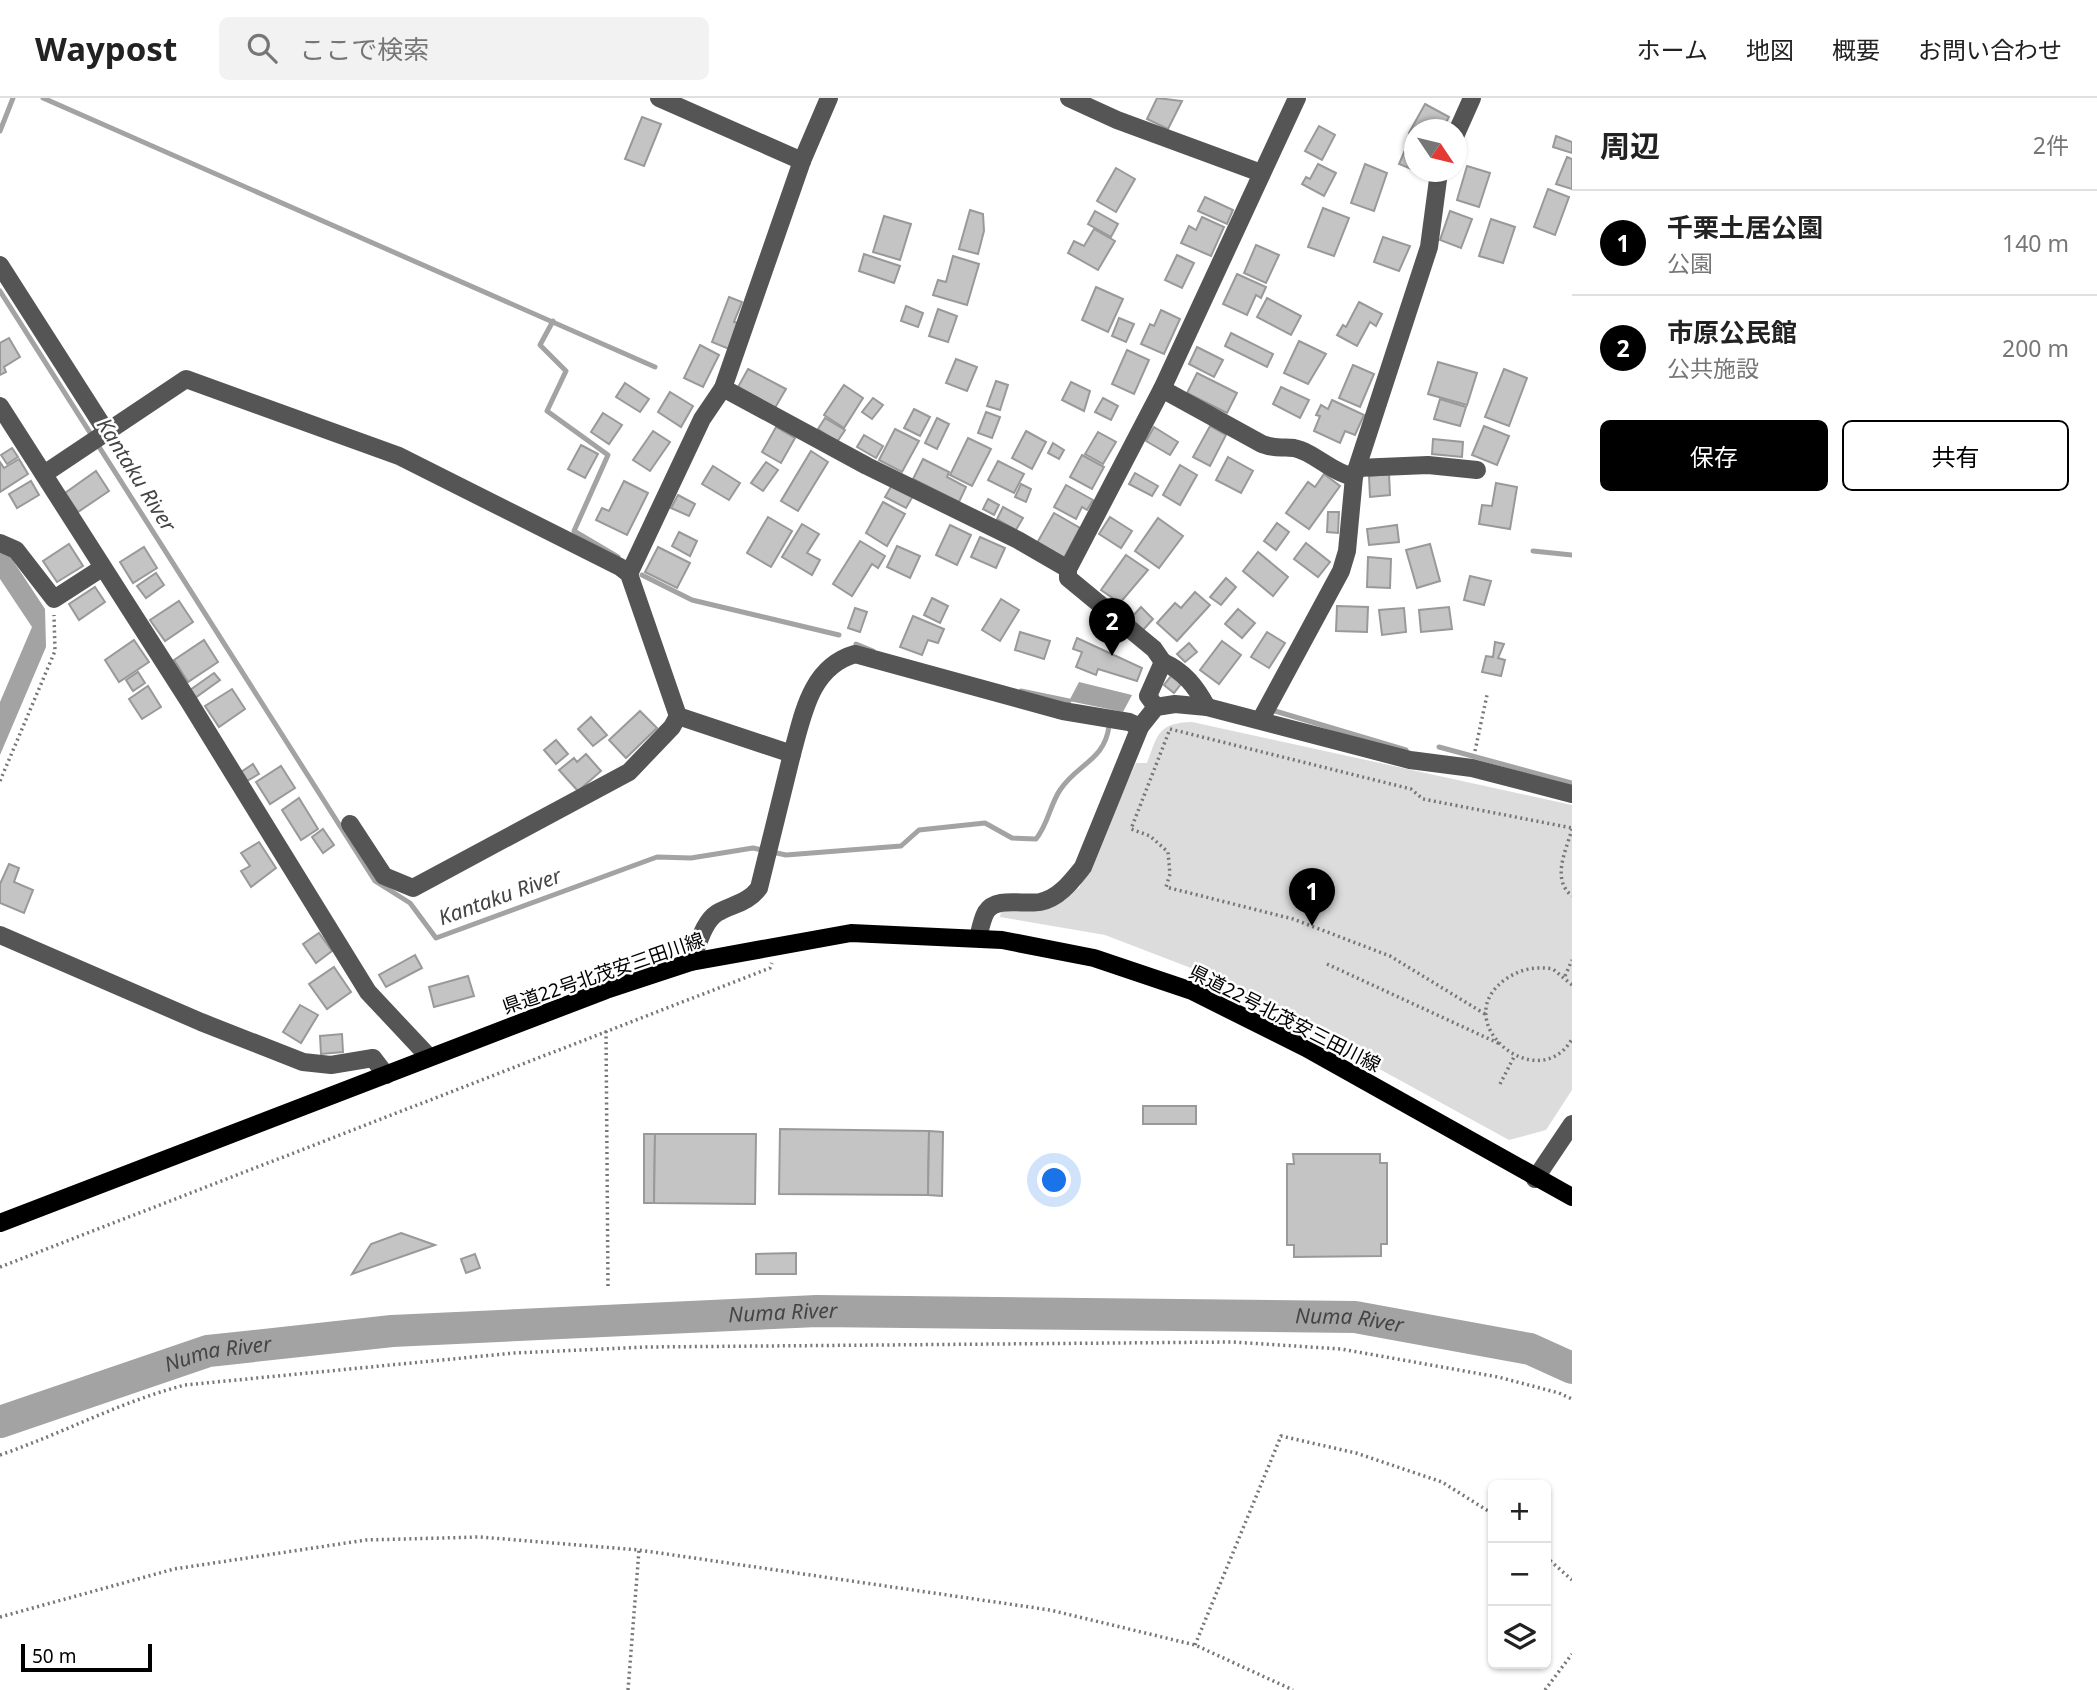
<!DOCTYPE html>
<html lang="ja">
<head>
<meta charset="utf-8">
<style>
	:root { --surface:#fff; --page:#f2f2f2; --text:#222; --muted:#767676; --line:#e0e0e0; --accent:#000 }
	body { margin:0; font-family:"Noto Sans","Noto Sans JP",sans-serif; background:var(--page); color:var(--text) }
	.controls { position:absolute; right:21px; bottom:21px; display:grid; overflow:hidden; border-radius:10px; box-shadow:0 2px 5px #0004 }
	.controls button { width:63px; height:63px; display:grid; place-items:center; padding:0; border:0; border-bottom:2px solid var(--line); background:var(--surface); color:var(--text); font:35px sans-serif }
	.compass { position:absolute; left:1404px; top:21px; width:63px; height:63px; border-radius:50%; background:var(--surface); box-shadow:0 2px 5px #0004; rotate:125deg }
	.scale { position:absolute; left:21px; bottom:18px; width:131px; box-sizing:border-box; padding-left:7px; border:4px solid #000; border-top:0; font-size:19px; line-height:24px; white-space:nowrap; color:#000; -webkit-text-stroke:5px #fff; paint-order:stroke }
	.you { position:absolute; left:1055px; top:1083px; width:24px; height:24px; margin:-18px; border:5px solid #fff; border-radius:50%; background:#1a73e8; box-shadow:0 0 0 10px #1a73e833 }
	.badge { display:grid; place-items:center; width:46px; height:46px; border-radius:50%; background:var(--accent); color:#fff; font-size:23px; font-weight:700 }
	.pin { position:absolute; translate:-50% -58px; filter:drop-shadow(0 2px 4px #0008) }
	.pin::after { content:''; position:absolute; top:37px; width:24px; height:21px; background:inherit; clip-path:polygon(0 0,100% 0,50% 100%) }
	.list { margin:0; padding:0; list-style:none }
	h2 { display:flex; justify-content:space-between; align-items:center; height:91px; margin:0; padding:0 28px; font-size:30px }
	h2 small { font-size:23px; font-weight:400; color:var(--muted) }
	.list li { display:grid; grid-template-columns:46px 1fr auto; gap:21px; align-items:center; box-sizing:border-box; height:105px; padding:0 28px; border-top:2px solid var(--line) }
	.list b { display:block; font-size:26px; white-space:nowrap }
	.list p { margin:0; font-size:23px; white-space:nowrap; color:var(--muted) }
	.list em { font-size:23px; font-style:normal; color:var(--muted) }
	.actions { display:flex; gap:14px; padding:21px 28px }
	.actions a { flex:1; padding:16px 0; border:2px solid var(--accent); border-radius:10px; text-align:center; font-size:24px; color:var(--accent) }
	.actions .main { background:var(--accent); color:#fff }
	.icon { flex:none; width:38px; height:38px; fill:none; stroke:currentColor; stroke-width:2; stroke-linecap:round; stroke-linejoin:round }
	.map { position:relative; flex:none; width:1572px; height:1592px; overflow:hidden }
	header { display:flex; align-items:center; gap:42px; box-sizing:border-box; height:98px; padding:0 35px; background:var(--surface); border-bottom:2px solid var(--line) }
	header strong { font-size:33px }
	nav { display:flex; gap:38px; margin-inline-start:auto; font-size:24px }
	.search { width:490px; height:63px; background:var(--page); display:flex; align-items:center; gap:18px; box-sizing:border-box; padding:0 24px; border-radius:10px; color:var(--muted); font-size:26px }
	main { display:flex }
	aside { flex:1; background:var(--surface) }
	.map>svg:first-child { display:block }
	.green { fill:#dcdcdc }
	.water { fill:#a3a3a3 }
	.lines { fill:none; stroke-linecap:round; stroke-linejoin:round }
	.stream { stroke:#a3a3a3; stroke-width:5 }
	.river { stroke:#a3a3a3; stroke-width:32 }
	.building { fill:#c4c4c4; stroke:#999; stroke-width:2 }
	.path { stroke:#777; stroke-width:3.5; stroke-dasharray:2 3.5; stroke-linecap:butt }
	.minor { stroke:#555; stroke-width:18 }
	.major { stroke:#000; stroke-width:18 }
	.labels { text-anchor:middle; stroke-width:5; stroke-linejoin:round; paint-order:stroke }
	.street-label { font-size:19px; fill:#000; stroke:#fff }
	.water-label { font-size:21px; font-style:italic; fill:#444; stroke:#fff }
</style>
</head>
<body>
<header>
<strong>Waypost</strong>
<div class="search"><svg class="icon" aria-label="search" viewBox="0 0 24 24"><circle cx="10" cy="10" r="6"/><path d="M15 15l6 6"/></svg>ここで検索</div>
<nav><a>ホーム</a><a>地図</a><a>概要</a><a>お問い合わせ</a></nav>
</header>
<main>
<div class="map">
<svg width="1572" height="1592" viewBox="0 0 1572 1592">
	<rect width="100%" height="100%" fill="#fff"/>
	<path class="green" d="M1192 624 1572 707V992L1546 1032 1509 1042 1204 875 1105 837 1000 819 1002 810 1040 808 1079 790 1136 665H1147C1158 636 1158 625 1192 624Z"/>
	<g class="water">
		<path d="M0 454 10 458 45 511 46 549 0 657V604L32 529 0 481Z"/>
		<path d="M1079 584 1132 597 1123 614 1069 603Z"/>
	</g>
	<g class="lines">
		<g class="stream">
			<path d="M43 0 655 269"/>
			<path d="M0 33 13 0"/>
			<path d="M0 193 375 783 410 805 436 840 657 759 691 760 753 750 786 757 901 748 919 732 985 725 1012 740 1036 741C1048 726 1050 707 1060 692 1077 666 1105 662 1109 628"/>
			<path d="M553 223 540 247 566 273 547 313 608 357 574 433 618 459"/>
			<path d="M1533 453 1572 457"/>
			<path d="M642 477 692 502 839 537"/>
			<path d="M856 546 873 553"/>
			<path d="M1021 593 1069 603"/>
			<path d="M1275 613 1406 652"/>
			<path d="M1439 649 1572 685"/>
		</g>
		<path class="river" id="s1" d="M0 1324 208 1253 392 1233 817 1213 1355 1219 1530 1251 1572 1270"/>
	</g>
	<g class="building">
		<path d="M1157 0 1182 3 1168 31 1147 21Z"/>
		<path d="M1425 6 1449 19 1442 32H1414V38L1409 35Z"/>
		<path d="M642 19 661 26 644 68 625 61Z"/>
		<path d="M1319 28 1335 37 1322 62 1305 53Z"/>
		<path d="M1556 38 1572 44V55L1553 49Z"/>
		<path d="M1405 52 1414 56V72L1399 66Z"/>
		<path d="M1567 59 1572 61V91L1556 86Z"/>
		<path d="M1318 66 1336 75 1324 98 1302 86 1306 79 1310 81Z"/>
		<path d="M1365 66 1387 75 1374 113 1351 105Z"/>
		<path d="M1467 68 1490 75 1479 109 1457 102Z"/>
		<path d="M1116 70 1135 81 1116 114 1097 103Z"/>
		<path d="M1548 91 1569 99 1555 137 1534 129Z"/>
		<path d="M1205 99 1233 112 1227 126 1198 113Z"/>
		<path d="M1323 110 1349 120 1334 158 1308 149Z"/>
		<path d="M970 112 983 116 984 133 978 156 959 151Z"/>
		<path d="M1095 113 1118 126 1111 139 1088 126Z"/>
		<path d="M1450 113 1472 121 1461 150 1440 142Z"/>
		<path d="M884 118 911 126 900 162 873 154Z"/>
		<path d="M1202 119 1224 129 1211 158 1181 145 1189 128 1196 132Z"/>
		<path d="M1491 121 1515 129 1503 165 1479 158Z"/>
		<path d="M1094 131 1115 143 1098 172 1068 155 1074 143 1084 148Z"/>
		<path d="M1383 139 1410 148 1399 173 1374 164Z"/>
		<path d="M1256 147 1279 157 1266 185 1244 175Z"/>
		<path d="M864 156 900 168 894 185 859 173Z"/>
		<path d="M1177 157 1194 165 1182 190 1165 182Z"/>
		<path d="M953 158 979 166 967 207 933 197 938 182 946 184Z"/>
		<path d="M1237 176 1266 189 1261 200 1256 197 1247 217 1223 206Z"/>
		<path d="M1096 189 1123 201 1108 234 1082 222Z"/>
		<path d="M729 199 742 204 734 224 739 225 729 251 712 244Z"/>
		<path d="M1267 200 1301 218 1291 237 1257 219Z"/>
		<path d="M1359 204 1382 216 1376 228 1370 224 1357 248 1337 237 1343 227 1346 229Z"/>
		<path d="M906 208 923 215 918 229 901 223Z"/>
		<path d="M938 211 957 218 948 244 929 238Z"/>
		<path d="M1161 212 1180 221 1164 256 1141 246 1150 226 1154 228Z"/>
		<path d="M1119 220 1134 226 1126 244 1112 238Z"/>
		<path d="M1231 235 1273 256 1267 269 1225 248Z"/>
		<path d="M9 240 20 259 4 269 6 274 0 277V245Z"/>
		<path d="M1299 243 1326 256 1308 286 1284 275Z"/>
		<path d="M700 247 719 257 703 289 684 280Z"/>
		<path d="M1197 249 1223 262 1214 279 1189 266Z"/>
		<path d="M1127 252 1149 262 1134 296 1112 286Z"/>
		<path d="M956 261 977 269 967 293 946 285Z"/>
		<path d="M1438 264 1477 275 1467 307 1428 296Z"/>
		<path d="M1353 267 1374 276 1360 309 1339 300Z"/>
		<path d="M748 271 786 291 775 310 738 289Z"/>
		<path d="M1504 271 1527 280 1509 328 1485 319Z"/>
		<path d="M1197 275 1237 295 1227 315 1187 295Z"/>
		<path d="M996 283 1008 287 1000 312 987 308Z"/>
		<path d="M1071 284 1090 293 1084 313 1062 302Z"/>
		<path d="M625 285 649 301 640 314 616 299Z"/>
		<path d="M844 287 863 300 844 330 824 317Z"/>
		<path d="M1281 289 1309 302 1300 320 1273 306Z"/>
		<path d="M670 294 693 308 681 329 658 314Z"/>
		<path d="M873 300 883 307 872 321 862 314Z"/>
		<path d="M1103 300 1118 308 1111 322 1095 314Z"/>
		<path d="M1440 301 1466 309 1460 328 1434 321Z"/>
		<path d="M1332 302 1364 317 1355 337 1345 333 1340 345 1314 333 1320 318 1316 317 1321 307 1328 311Z"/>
		<path d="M914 311 930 319 920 338 904 330Z"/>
		<path d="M986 314 1000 319 992 340 978 335Z"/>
		<path d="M603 315 622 327 609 346 591 334Z"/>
		<path d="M825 320 845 332 837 344 818 331Z"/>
		<path d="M937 320 949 326 937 351 925 345Z"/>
		<path d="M1210 328 1226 337 1210 368 1193 359Z"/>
		<path d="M1484 328 1509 338 1497 367 1472 357Z"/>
		<path d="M776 329 795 340 781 365 762 354Z"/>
		<path d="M1154 329 1178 344 1170 357 1146 343Z"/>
		<path d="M895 331 919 343 902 374 879 362Z"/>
		<path d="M653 333 670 344 650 373 633 362Z"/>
		<path d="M1026 333 1046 344 1032 371 1012 360Z"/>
		<path d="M1098 334 1116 344 1103 366 1085 356Z"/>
		<path d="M864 337 883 348 876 360 857 349Z"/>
		<path d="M968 340 991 351 972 388 950 377Z"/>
		<path d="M1433 341 1463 344 1462 359 1432 356Z"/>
		<path d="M1053 345 1064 352 1059 361 1048 355Z"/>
		<path d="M581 347 598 356 585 380 568 371Z"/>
		<path d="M12 350 18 359 7 366 1 357Z"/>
		<path d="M811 353 828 364 798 413 781 403Z"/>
		<path d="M1082 357 1104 369 1092 391 1070 379Z"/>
		<path d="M1228 359 1253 373 1241 395 1216 382Z"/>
		<path d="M19 361 28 376 0 394V364L4 370Z"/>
		<path d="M923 361 949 374 947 379 966 389 959 404 913 381Z"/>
		<path d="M998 363 1024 376 1014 395 988 382Z"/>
		<path d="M766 364 778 372 763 393 751 385Z"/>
		<path d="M1180 367 1197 377 1180 407 1163 397Z"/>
		<path d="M713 368 740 385 729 402 702 386Z"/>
		<path d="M96 373 109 393 78 414 65 395Z"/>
		<path d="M1135 375 1158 388 1152 398 1129 386Z"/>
		<path d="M1324 376 1340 388 1309 431 1286 415 1308 384 1315 389Z"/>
		<path d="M1389 376 1390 397 1370 399 1369 378Z"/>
		<path d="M31 383 39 397 17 410 9 396Z"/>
		<path d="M624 383 648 395 627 437 596 422 602 410 609 413Z"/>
		<path d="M1496 385 1517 389 1510 431 1479 426 1482 407 1492 408Z"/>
		<path d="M1021 386 1031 391 1026 404 1015 399Z"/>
		<path d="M892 387 913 398 906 410 885 399Z"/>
		<path d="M1066 387 1093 402 1087 412 1082 409 1076 421 1054 409Z"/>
		<path d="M678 397 695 406 689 418 671 410Z"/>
		<path d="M988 401 999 407 994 417 983 411Z"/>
		<path d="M883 404 905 416 887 448 866 435Z"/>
		<path d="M1003 409 1023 420 1016 432 997 421Z"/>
		<path d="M1328 414H1339L1338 435 1327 434Z"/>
		<path d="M1054 415 1080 430 1064 460 1037 445Z"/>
		<path d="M768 419 792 433 771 469 747 455Z"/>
		<path d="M1110 419 1132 433 1121 450 1099 436Z"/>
		<path d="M1158 420 1183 438 1159 470 1135 453Z"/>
		<path d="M1277 425 1289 434 1276 452 1264 443Z"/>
		<path d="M802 426 819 436 807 455 820 462 812 477 782 459Z"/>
		<path d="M950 427 971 437 957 467 936 457Z"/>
		<path d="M1397 427 1399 444 1369 447 1367 431Z"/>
		<path d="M679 434 697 443 690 458 672 448Z"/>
		<path d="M980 439 1005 450 996 470 971 459Z"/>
		<path d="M860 443 885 458 878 470 872 466 852 498 833 486Z"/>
		<path d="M1306 445 1330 464 1318 479 1294 461Z"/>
		<path d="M69 446 83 468 57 484 43 463Z"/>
		<path d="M1430 446 1440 483 1417 490 1406 452Z"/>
		<path d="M897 448 920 458 910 480 887 469Z"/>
		<path d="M144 449 157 470 133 485 120 464Z"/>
		<path d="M658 449 690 465 677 490 645 474Z"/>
		<path d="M1258 454 1288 479 1273 498 1243 473Z"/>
		<path d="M1126 457 1148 472 1120 505 1101 492Z"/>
		<path d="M1368 459 1391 461 1390 490 1367 489Z"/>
		<path d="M156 475 164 487 146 500 137 488Z"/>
		<path d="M1470 478 1491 483 1484 507 1464 502Z"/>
		<path d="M1226 480 1236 489 1221 507 1210 499Z"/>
		<path d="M95 489 105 504 79 522 69 506Z"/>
		<path d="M1195 494 1210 507 1177 543 1157 525 1175 505 1181 510Z"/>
		<path d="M932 500 948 508 940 525 924 517Z"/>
		<path d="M1001 501 1019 512 1000 543 982 532Z"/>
		<path d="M179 503 193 524 165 543 150 522Z"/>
		<path d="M1337 508 1368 509 1367 534 1336 533Z"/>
		<path d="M1141 509 1153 521 1143 532 1131 520Z"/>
		<path d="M1449 509 1452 531 1421 534 1419 512Z"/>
		<path d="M855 510 867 514 860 534 848 530Z"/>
		<path d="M1404 510 1406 534 1382 537 1379 512Z"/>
		<path d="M1238 511 1255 525 1242 540 1225 526Z"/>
		<path d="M913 518 944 531 938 545 928 542 922 557 900 549Z"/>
		<path d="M1020 534 1050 543 1044 561 1015 552Z"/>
		<path d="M1267 534 1285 545 1269 570 1251 559Z"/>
		<path d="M1077 540 1142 570 1137 583 1098 571 1096 577 1076 569 1082 554 1073 551Z"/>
		<path d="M134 542 149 564 119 584 105 562Z"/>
		<path d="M204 542 218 564 188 584 174 562Z"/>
		<path d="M1222 543 1241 557 1219 586 1200 572Z"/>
		<path d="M1495 544 1504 546 1498 560 1505 562 1501 578 1482 574 1486 558 1493 559Z"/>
		<path d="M1189 545 1197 554 1185 564 1177 556Z"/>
		<path d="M138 574 145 585 133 593 126 582Z"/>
		<path d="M214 575 220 582 195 600 190 592Z"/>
		<path d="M1171 578 1181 586 1174 595 1164 587Z"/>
		<path d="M148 588 161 609 142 621 129 601Z"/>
		<path d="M232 591 245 611 219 629 205 608Z"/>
		<path d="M640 613 657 630 626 660 609 642Z"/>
		<path d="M591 619 607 637 593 648 578 631Z"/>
		<path d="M556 642 568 656 556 666 544 652Z"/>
		<path d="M586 656 601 673 578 693 559 672 574 660 577 664Z"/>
		<path d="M253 666 259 676 247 683 241 674Z"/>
		<path d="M281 668 295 690 270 706 256 684Z"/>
		<path d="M299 700 318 731 301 742 282 712Z"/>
		<path d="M323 731 334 747 323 755 312 739Z"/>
		<path d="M259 744 276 770 251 789 241 773 250 768 241 755Z"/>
		<path d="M9 766 19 770 14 784 33 792 24 815 0 805V786Z"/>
		<path d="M319 835 332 853 316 865 303 846Z"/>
		<path d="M415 857 422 870 386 889 379 877Z"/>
		<path d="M334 869 351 894 327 911 309 886Z"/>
		<path d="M468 878 474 898 434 909 429 889Z"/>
		<path d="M300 907 318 917 301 945 283 934Z"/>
		<path d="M342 936 343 954 321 956 320 938Z"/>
		<rect x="1143" y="1008" width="53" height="18"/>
		<path d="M780 1031 929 1033 928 1097 779 1096Z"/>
		<path d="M929 1033 943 1034 942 1098 928 1097Z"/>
		<path d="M644 1036H655L654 1105H644Z"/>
		<path d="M655 1036H756L755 1106 654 1105Z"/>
		<path d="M1293 1056H1380V1065H1387V1146H1381V1158L1294 1159V1147H1287V1066H1294Z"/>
		<path d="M401 1135 435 1147 352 1176 371 1146Z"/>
		<path d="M796 1155V1176H756V1156Z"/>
		<path d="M475 1156 480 1170 466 1175 461 1161Z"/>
	</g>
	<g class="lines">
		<g class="path">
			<path d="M1475 653 1487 597"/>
			<path d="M0 683 55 553 54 517"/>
			<path d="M1572 731C1566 753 1551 781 1572 798"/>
			<path d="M1327 866 1500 946"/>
			<path d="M1565 878 1572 862"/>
			<path d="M1572 887 1553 871C1536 868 1520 871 1506 881 1445 923 1538 1000 1572 941"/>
			<path d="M1485 916 1390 858 1293 821 1166 789 1170 776 1168 754 1150 738 1131 731 1170 631 1411 691 1423 701 1572 730"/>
			<path d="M606 933 608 1189"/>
			<path d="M1500 986 1515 957"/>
			<path d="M0 1169 770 870 772 865"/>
			<path d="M0 1357C64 1335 119 1304 185 1287L514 1255 647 1249 1233 1244 1341 1251 1498 1279 1559 1295 1572 1301"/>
			<path d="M1546 1459 1572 1482"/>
			<path d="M0 1519 174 1471 366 1442 480 1439 639 1452 1050 1512 1195 1547 1293 1592"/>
			<path d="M1195 1547 1281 1338 1356 1355 1442 1384 1493 1416"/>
			<path d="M628 1592 639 1452"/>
			<path d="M1545 1592 1572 1556"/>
		</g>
		<g class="minor">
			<path d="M659 0 802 63"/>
			<path d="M1069 0 1117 22 1261 75"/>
			<path d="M1456 36 1472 0"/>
			<path d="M0 167 106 333"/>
			<path d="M723 290 867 368 1018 442 1068 471"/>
			<path d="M1162 291 1262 346C1278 352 1282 348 1294 350 1314 354 1332 375 1354 379"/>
			<path d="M0 308 188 602 368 894 429 959"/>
			<path d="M1357 370 1428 367 1477 372"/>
			<path d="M44 376 186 281 399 358 620 469 629 476 678 618 792 656 759 790C748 805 733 806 717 815 703 824 698 848 691 864"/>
			<path d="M0 445 16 452 54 501 102 470"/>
			<path d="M629 476 702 321 723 290 802 63 829 0"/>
			<path d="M1163 564C1184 573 1196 589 1207 609"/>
			<path d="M1156 609 1148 598 1163 564 1154 551 1068 480V471L1162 291 1297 0"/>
			<path d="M1261 621 1341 473 1347 453 1354 379 1429 149 1439 74"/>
			<path d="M792 656C803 617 810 569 855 556L1063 613 1129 624 1140 629"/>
			<path d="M350 726 384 778 413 790 629 674 672 629 678 618"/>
			<path d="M0 837 201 924 303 964 331 967 373 960 386 977"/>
			<path d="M978 840C980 832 982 821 986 814 996 798 1024 807 1040 804 1059 800 1071 784 1083 769L1140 629 1156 609 1175 606 1207 609 1410 662 1472 670 1572 696"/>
			<path d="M1535 1081 1572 1026"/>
		</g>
		<path class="major" d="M0 1125 606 892 691 864 851 835 1002 842 1094 860 1192 893 1306 950 1572 1099"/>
	</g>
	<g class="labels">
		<g class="street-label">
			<text transform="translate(603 875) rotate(-19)" y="7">県道22号北茂安三田川線</text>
			<text transform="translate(1285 920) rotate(27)" y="7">県道22号北茂安三田川線</text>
		</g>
		<g class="water-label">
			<text transform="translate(136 377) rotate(58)" y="7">Kantaku River</text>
			<text transform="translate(500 799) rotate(-20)" y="7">Kantaku River</text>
			<text dy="7" stroke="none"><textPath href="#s1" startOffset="796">Numa River</textPath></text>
			<text dy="7" stroke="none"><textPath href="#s1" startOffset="1363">Numa River</textPath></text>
			<text dy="7" stroke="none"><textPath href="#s1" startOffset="229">Numa River</textPath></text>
		</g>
	</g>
</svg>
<div class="controls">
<button>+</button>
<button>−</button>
<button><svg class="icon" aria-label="layers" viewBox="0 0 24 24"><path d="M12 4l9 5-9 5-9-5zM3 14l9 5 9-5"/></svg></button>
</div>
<svg class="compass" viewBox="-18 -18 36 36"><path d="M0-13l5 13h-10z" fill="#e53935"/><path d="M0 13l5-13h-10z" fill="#767676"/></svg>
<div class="scale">50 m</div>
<div class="you"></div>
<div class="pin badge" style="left:1312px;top:828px">1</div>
<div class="pin badge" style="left:1112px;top:558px">2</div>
</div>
<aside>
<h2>周辺<small>2件</small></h2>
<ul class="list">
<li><span class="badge">1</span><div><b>千栗土居公園</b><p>公園</p></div><em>140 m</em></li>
<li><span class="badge">2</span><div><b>市原公民館</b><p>公共施設</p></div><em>200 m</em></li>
</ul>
<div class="actions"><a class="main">保存</a><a>共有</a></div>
</aside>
</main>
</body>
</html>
